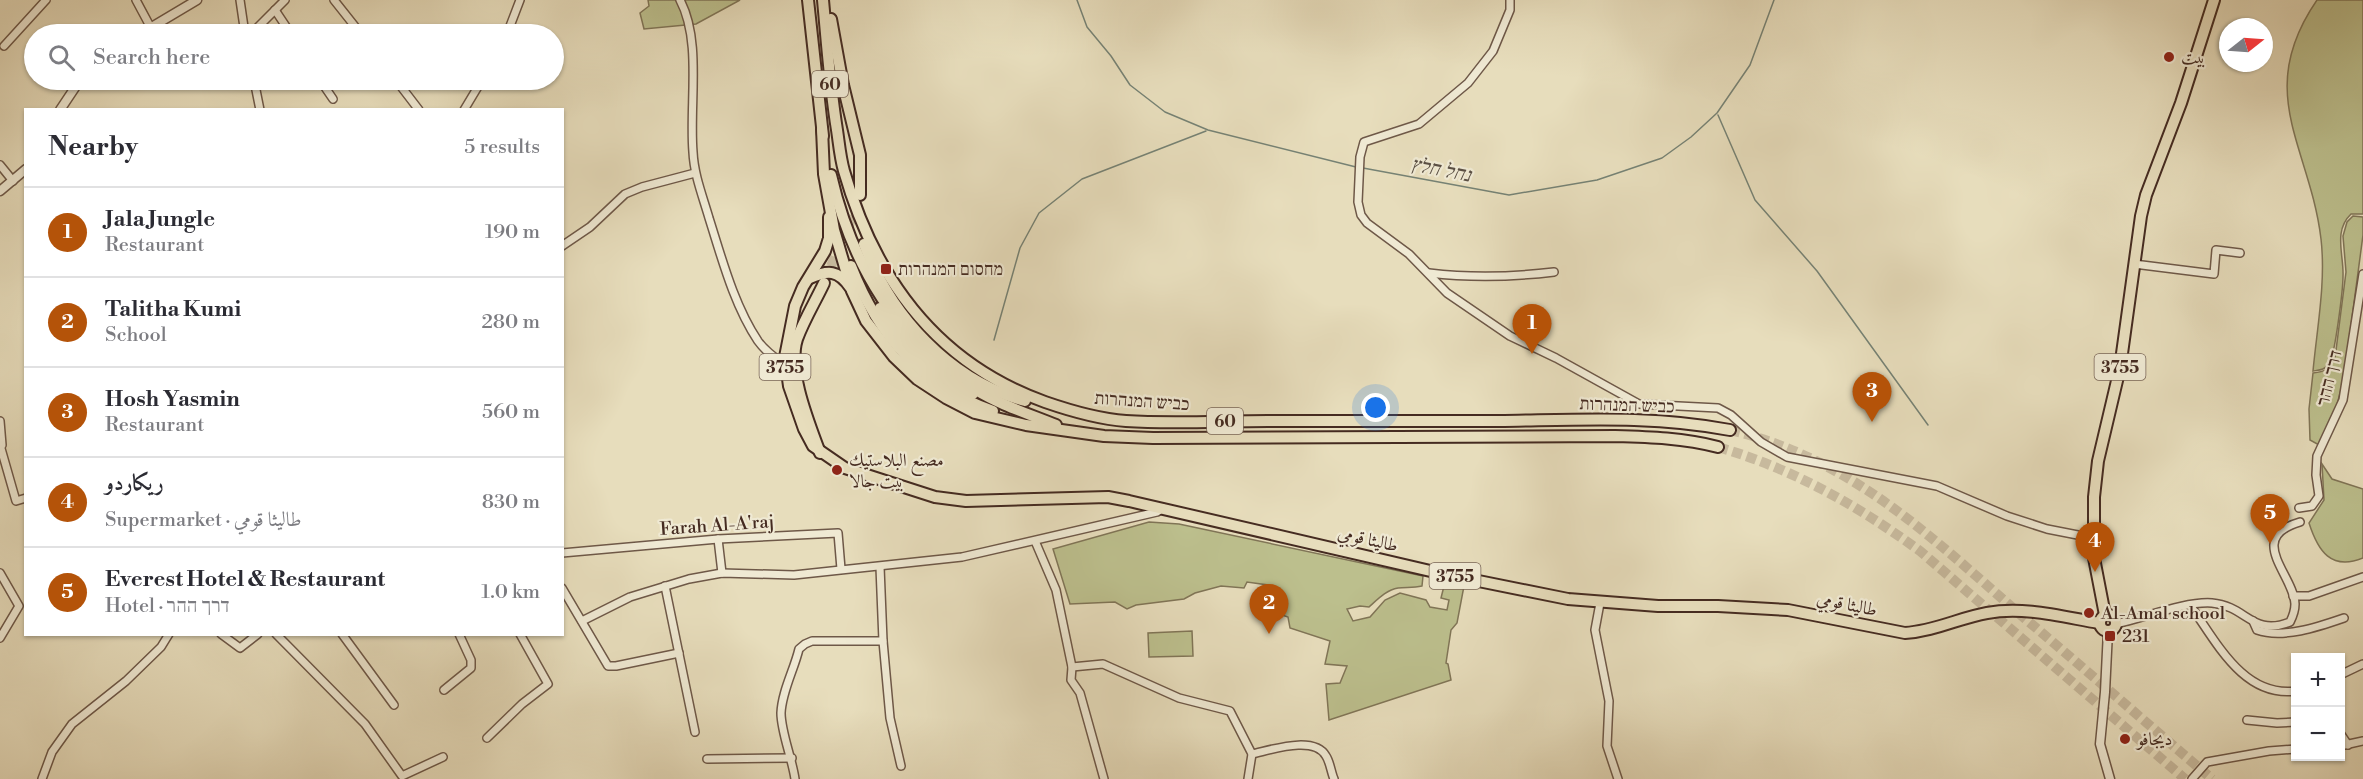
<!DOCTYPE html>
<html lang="en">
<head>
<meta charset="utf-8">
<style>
	:root { --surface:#fff; --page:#f7f7f7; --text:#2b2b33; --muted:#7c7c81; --line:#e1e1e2; --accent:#b45309 }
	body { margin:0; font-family:"Libre Bodoni",Amiri,"Frank Ruhl Libre",serif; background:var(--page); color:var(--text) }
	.controls { position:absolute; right:18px; bottom:18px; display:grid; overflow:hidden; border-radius:0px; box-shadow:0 2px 4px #0004 }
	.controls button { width:54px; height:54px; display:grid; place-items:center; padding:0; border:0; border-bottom:2px solid var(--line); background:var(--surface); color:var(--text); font:30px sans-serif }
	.compass { position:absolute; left:2219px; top:18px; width:54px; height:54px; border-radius:50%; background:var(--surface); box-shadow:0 2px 4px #0004; rotate:73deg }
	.you { position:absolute; left:1376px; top:408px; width:21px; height:21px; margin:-15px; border:4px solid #fff; border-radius:50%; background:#1a73e8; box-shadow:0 0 0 9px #1a73e833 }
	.badge { display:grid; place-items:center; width:39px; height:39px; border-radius:50%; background:var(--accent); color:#fff; font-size:20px; font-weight:700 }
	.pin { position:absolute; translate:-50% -50px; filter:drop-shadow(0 2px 3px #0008) }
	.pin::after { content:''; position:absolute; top:32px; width:21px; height:18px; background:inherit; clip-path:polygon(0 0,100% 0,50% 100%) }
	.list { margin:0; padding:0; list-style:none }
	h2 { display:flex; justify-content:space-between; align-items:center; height:78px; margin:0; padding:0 24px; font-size:26px }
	h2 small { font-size:20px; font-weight:400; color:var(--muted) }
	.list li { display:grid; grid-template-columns:39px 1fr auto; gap:18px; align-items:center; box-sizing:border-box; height:90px; padding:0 24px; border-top:2px solid var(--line) }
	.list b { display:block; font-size:22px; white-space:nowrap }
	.list p { margin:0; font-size:20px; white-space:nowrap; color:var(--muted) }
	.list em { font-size:20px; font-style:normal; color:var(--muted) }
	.icon { flex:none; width:33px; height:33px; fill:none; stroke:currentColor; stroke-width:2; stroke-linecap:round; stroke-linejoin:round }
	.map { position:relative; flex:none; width:2363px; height:779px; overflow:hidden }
	.search { position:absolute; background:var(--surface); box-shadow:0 2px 4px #0004; left:24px; top:24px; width:540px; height:66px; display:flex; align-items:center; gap:15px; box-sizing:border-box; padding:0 21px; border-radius:33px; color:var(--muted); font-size:22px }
	.panel { position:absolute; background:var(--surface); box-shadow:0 2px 4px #0004; left:24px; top:108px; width:540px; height:528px; border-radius:0px }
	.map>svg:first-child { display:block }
	.green { fill:#bcbf8d; stroke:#807557; stroke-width:1.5 }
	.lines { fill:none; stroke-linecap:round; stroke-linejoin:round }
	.stream { stroke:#768274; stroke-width:1.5 }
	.trunk-tunnel { stroke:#c7b99d; stroke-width:10; stroke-dasharray:10 5; stroke-linecap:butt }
	.minor-casing { stroke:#6e5848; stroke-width:10 }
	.tertiary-casing { stroke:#6e5848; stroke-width:11 }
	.primary-casing { stroke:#452b21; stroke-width:14 }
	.trunk-casing { stroke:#452b21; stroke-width:14 }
	.minor { stroke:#efe9d3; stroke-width:7 }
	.tertiary { stroke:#efe9d3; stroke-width:8 }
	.primary { stroke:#e7ddbc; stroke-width:10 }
	.trunk { stroke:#e7ddbc; stroke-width:10 }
	.poi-dot { fill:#8f2418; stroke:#efe9d3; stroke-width:2 }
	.labels { text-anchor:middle; stroke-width:4.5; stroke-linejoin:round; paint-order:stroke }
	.shield { fill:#efe9d3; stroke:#786456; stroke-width:1.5 }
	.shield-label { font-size:16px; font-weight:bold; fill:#452b21 }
	.poi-label { font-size:18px; fill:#452b21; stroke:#efe9d3; text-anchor:start }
	.street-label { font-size:18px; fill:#452b21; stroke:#efe9d3 }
	.water-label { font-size:20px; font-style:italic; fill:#5a4f44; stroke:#efe9d3 }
</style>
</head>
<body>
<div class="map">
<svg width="2363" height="779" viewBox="0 0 2363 779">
	<rect width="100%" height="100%" fill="#e7ddbc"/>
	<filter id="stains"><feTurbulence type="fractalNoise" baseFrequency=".00333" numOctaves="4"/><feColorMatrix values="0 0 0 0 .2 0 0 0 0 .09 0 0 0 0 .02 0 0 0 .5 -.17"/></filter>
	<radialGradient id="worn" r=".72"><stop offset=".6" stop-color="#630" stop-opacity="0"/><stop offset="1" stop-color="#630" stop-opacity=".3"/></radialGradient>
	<g class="green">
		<path d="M648 0H740L696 24 644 29 640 13 649 6Z"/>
		<path d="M2317 0H2363V214H2351C2333 231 2344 255 2343 276 2343 289 2335 356 2329 364 2325 370 2319 370 2313 371 2317 328 2326 282 2321 239 2310 146 2253 93 2317 0Z"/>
		<path d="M2353 216 2363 217V235L2344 378 2334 416 2319 445 2310 440 2309 409 2313 373C2325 372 2330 369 2335 358L2346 272 2343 236 2347 222Z"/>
		<path d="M2322 464 2332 479 2363 489V558C2331 571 2318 551 2309 523L2324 500Z"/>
		<path d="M1149 522 1179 524 1423 576 1422 586C1413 588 1406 587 1398 588 1386 590 1377 600 1369 607L1360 606 1347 609 1353 621 1370 617 1385 600 1400 593 1426 600 1430 607 1447 610 1449 600 1441 598 1445 582 1464 586 1457 623 1451 630 1446 663 1448 664 1451 680 1329 720 1326 684 1340 683 1347 666 1325 664 1330 641 1290 628 1288 617 1276 613V597L1268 593V585L1247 582 1244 588 1221 586 1195 593 1184 599 1136 605 1127 609 1115 602 1070 604 1053 549Z"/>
		<path d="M1192 631 1193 656 1149 657 1148 633Z"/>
	</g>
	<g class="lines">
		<g class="stream">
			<path d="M1077 0 1087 27 1111 56 1130 85 1165 112 1208 130 1356 167"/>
			<path d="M1718 115 1755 200 1817 271 1928 425"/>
			<path d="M1363 168 1509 195 1597 180 1662 158 1691 137 1717 113 1750 65 1774 0"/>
			<path d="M994 340 1020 248 1039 213 1082 179 1206 131"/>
		</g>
		<g class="trunk-tunnel">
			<path d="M825 280 858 204"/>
			<path d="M1730 430C1852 459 1930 536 2022 616 2086 670 2149 725 2212 779"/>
			<path d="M1718 447C1793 469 1857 505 1920 551L2185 779"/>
		</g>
		<defs>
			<g id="minor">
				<path d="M136 0 151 28"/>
				<path d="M240 0 245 34"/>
				<path d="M334 0 361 34"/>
				<path d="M680 0C702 41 689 105 693 152 694 175 703 197 709 218 722 259 734 305 758 341 765 351 775 358 785 365"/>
				<path d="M1510 0V10L1493 51 1468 83 1419 124 1364 142 1360 157 1358 202 1361 215 1367 223 1409 254 1447 293 1510 336 1556 358 1639 404 1718 408 1731 415 1761 442 1787 457 1937 486 2007 516 2047 529 2093 538"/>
				<path d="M275 10 291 34"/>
				<path d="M251 34 285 0"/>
				<path d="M507 34 520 0"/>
				<path d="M4 46 46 0"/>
				<path d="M254 80 260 110"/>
				<path d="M320 80 333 99"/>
				<path d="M396 80 419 110"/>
				<path d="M464 110 482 80"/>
				<path d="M0 165 13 181"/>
				<path d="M562 246 590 227 625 194 642 187 695 173"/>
				<path d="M2134 264 2214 274 2216 250 2240 253"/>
				<path d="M1429 273C1471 278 1512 277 1554 272"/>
				<path d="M0 421 2 445"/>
				<path d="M0 445 16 501 26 498"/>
				<path d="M2299 508 2312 506 2319 496 2316 475 2317 456 2343 400 2363 274"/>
				<path d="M718 539 722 573"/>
				<path d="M1035 541 1056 590 1072 667 1071 680 1080 693 1104 779"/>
				<path d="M562 553 718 539 838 533 841 569"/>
				<path d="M880 567 883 641 890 718 901 766"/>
				<path d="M0 573 19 606 0 638"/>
				<path d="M665 586 695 732"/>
				<path d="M562 588 608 666H616L679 653"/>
				<path d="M2293 596H2309L2363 577"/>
				<path d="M1600 603 1595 630 1609 701 1607 746 1618 779"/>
				<path d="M2190 605C2216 641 2243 698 2296 691"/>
				<path d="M582 621 630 597 689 579 722 573 794 575 962 557 1157 512 1163 508"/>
				<path d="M2253 621 2257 630C2283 639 2318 627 2344 618"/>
				<path d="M2116 624C2144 618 2185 601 2212 603 2247 606 2252 637 2290 622 2293 616 2295 611 2295 604 2294 575 2245 538 2300 522"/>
				<path d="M221 634 240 648 258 634"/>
				<path d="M276 634 365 724 402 776 443 757"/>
				<path d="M342 634 394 705"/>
				<path d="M1072 667 1103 664 1179 698 1230 711 1252 754 1248 779"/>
				<path d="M2340 675 2363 664"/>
				<path d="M444 690 471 668V660L459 634"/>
				<path d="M2247 720 2277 723 2296 722"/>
				<path d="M2340 733 2348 745"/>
				<path d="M487 738 522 704 548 684 520 634"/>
				<path d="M2340 746 2363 741"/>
				<path d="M1252 754C1271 750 1314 735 1326 756 1330 762 1331 772 1334 779"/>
				<path d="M707 759 792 758"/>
				<path d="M42 779 52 752 72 724 126 681 161 647 169 634"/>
				<path d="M795 779C792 758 781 732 781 713 782 691 794 670 799 649L805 644 812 641H883"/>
				<path d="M2192 779 2207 762 2269 751 2296 749"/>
			</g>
			<g id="tertiary">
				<path d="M140 34 197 0"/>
				<path d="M60 110 80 80"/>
				<path d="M0 191 26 169"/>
				<path d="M2108 631 2105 692 2100 744 2110 779"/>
			</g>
			<g id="primary">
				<path d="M829 217V238L825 251 803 287 795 306 785 357 789 386 804 429 813 446 845 468 935 497 966 501 1108 497 1129 501 1439 573 1568 599 1658 606H1718L1788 610 1905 633C1935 631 1959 618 1987 613 2024 606 2063 617 2099 623"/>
				<path d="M810 278C828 270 838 270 850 287"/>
				<circle cx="2108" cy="623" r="8"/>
				<path d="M2105 615 2094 558V497L2098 461 2120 368 2141 216 2146 195 2181 103 2214 0"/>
			</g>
			<g id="trunk">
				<path d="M808 0 823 136"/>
				<path d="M823 0C827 43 830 87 837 130 839 143 840 157 844 171 875 279 936 363 1045 402 1071 411 1098 419 1126 421 1173 424 1221 421 1268 421 1345 421 1422 421 1499 421 1577 420 1653 415 1730 430"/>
				<path d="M831 19 843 85 860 155V195"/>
				<path d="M822 129 824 174 834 230 852 291 866 321 894 357 917 379 946 398 975 413 1026 425 1104 436 1153 438 1615 436C1650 437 1684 438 1718 447"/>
				<path d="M831 175C851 263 898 343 976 390 1000 405 1029 414 1056 425"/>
				<path d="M864 244C891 316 949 380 1025 401"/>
				<path d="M851 266C878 335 921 386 993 411"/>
				<path d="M880 308C904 346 933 375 973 394"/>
				<path d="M820 453C809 423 787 370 797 339 804 320 815 302 824 283"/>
			</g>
		</defs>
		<use href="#minor" class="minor-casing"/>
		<use href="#tertiary" class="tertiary-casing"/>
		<use href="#primary" class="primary-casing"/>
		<use href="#trunk" class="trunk-casing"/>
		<use href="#minor" class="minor"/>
		<use href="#tertiary" class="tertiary"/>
		<use href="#primary" class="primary"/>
		<use href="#trunk" class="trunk"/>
	</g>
	<g class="poi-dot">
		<circle cx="2169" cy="57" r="6"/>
		<rect x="880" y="263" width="12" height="12" rx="3"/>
		<circle cx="837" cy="470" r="6"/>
		<circle cx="2089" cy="613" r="6"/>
		<rect x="2104" y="630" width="12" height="12" rx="3"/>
		<circle cx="2125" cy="739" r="6"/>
	</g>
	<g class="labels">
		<g class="shield">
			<rect x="812" y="71" width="36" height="26" rx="4.5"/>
			<rect x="759.5" y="354" width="51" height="26" rx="4.5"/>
			<rect x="2094.5" y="354" width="51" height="26" rx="4.5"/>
			<rect x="1207" y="408" width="36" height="26" rx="4.5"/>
			<rect x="1429.5" y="563" width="51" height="26" rx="4.5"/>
		</g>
		<g class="shield-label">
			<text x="830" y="90">60</text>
			<text x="785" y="373">3755</text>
			<text x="2120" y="373">3755</text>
			<text x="1225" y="427">60</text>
			<text x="1455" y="582">3755</text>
		</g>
		<g class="poi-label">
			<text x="2181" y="63">بيت</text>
			<text x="898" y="275">מחסום המנהרות</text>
			<text x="849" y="466">مصنع البلاستيك<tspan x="849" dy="21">بيت جالا</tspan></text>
			<text x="2101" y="619">Al-Amal school</text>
			<text x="2122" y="642">231</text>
			<text x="2137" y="745">ديجافو</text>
		</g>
		<g class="street-label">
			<text transform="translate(2329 378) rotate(-76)" y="6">דרך ההר</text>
			<text transform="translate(1142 401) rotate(4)" y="6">כביש המנהרות</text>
			<text transform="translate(1627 405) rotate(2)" y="6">כביש המנהרות</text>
			<text transform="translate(717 525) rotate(-4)" y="6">Farah Al-A'raj</text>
			<text transform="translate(1368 539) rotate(13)" y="6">طاليثا قومي</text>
			<text transform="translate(1847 604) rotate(12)" y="6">طاليثا قومي</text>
		</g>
		<g class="water-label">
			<text transform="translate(1441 169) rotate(11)" y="7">נחל חלץ</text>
		</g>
	</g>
	<rect width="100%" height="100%" filter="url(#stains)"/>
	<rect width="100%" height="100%" fill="url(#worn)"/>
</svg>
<div class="controls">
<button>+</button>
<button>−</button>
</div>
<svg class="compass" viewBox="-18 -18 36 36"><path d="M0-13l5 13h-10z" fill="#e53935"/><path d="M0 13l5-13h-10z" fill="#7c7c81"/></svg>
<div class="you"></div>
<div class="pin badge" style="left:1532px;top:354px">1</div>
<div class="pin badge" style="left:1269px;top:634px">2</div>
<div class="pin badge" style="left:1872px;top:422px">3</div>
<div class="pin badge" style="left:2095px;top:572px">4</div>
<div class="pin badge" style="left:2270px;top:544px">5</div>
<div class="search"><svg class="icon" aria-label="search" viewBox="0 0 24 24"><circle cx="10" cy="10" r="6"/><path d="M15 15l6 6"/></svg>Search here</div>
<section class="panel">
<h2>Nearby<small>5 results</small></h2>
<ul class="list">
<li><span class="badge">1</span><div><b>Jala Jungle</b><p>Restaurant</p></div><em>190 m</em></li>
<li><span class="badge">2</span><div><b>Talitha Kumi</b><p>School</p></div><em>280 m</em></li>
<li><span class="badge">3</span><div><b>Hosh Yasmin</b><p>Restaurant</p></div><em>560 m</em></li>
<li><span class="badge">4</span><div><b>ريكاردو</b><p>Supermarket · طاليثا قومي</p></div><em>830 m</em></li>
<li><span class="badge">5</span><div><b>Everest Hotel &amp; Restaurant</b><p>Hotel · דרך ההר</p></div><em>1.0 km</em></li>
</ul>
</section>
</div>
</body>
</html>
